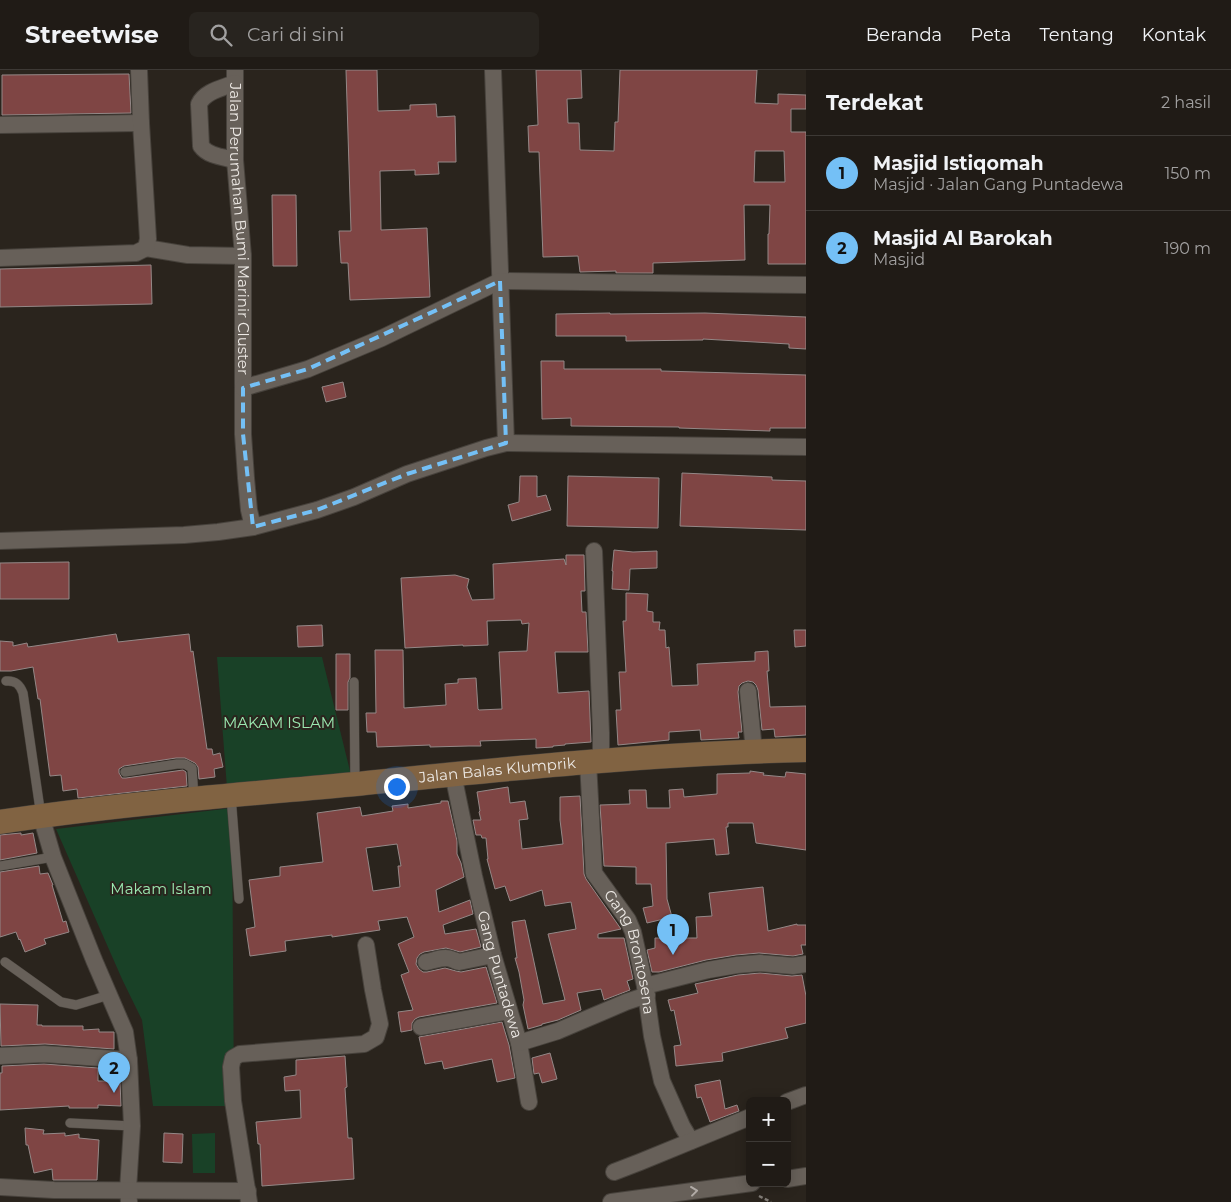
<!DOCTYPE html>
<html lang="id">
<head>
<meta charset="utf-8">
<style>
	:root { --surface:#201b16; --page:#28241f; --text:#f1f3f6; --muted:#a2a1a1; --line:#3d3935; --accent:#74c0f6 }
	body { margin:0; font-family:Montserrat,sans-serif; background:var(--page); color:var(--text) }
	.controls { position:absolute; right:15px; bottom:15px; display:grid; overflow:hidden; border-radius:8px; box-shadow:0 2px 12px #0003 }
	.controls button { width:45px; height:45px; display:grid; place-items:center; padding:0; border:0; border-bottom:1px solid var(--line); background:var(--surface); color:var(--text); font:25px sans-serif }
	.you { position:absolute; left:396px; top:716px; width:18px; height:18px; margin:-12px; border:4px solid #fff; border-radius:50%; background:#1a73e8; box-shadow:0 0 0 8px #1a73e833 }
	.badge { display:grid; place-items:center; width:32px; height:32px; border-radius:50%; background:var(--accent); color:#111; font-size:16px; font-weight:700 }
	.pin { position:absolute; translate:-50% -41px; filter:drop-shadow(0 1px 2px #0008) }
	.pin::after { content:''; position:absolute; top:26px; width:18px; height:15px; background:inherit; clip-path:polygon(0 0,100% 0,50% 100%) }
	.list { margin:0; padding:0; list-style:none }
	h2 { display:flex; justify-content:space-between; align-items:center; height:65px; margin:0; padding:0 20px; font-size:21px }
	h2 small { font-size:16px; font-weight:400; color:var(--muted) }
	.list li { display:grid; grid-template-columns:32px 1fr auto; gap:15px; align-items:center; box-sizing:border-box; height:75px; padding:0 20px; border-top:1px solid var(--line) }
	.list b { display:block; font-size:19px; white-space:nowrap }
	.list p { margin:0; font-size:16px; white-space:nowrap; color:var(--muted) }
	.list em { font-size:16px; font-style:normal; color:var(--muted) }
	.icon { flex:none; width:28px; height:28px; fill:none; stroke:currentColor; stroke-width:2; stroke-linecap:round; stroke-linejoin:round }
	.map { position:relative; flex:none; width:806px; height:1132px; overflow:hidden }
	header { display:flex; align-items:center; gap:30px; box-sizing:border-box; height:70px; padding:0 25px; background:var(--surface); border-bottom:1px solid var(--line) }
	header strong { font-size:24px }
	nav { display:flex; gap:28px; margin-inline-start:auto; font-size:18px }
	.search { width:350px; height:45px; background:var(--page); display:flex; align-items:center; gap:12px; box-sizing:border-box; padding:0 18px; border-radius:8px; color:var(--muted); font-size:19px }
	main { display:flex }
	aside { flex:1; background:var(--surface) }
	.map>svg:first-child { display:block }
	.green { fill:#194127 }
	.building { fill:#7f4544; stroke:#948887; fill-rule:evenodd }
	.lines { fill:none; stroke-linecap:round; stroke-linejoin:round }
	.lane-casing { stroke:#47423c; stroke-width:10 }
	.street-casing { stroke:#47423c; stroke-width:18 }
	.secondary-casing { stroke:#47423c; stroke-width:25 }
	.path { stroke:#817c76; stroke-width:2.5; stroke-dasharray:4 2.5; stroke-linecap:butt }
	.lane { stroke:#676059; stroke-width:9 }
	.street { stroke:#676059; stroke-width:16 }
	.secondary { stroke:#816342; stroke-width:24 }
	.oneway { stroke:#b1aba6 }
	.marked { fill:none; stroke:#74c0f6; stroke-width:4; stroke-dasharray:10 6; stroke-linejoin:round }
	.labels { text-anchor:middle; stroke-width:4; stroke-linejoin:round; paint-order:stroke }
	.street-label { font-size:15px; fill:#ede9e5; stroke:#2a241d }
	.park-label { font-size:15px; fill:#9be9b1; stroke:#2a241d }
</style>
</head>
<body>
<header>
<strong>Streetwise</strong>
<div class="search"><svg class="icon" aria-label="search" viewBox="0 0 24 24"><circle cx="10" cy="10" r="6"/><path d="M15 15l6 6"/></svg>Cari di sini</div>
<nav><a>Beranda</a><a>Peta</a><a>Tentang</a><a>Kontak</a></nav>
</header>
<main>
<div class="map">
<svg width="806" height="1132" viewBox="0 0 806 1132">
	<rect width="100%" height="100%" fill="#2a241d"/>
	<g class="green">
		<path d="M217 587H322L351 705 227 718Z"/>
		<path d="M232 738 234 1036H153L142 950 122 909 56 759Z"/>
		<path d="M215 1063V1103H193L192 1064Z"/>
	</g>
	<g class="building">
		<path d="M346 0H377L378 41 410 40V35L436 34 437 47 455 46 456 92H438L439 104 415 105V100L380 101 381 160 427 158 430 227 350 230 348 193H341L339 161H351Z"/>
		<path d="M536 0H581L582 28 567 29 568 53H579L580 80 614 81 615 52H618L620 0H757L755 33 778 34V24L806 25V39H791V62H806V194H768V164H769L770 135H744L745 190 653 193V203H616V201L580 202 578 186 543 187 539 82H529L528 56 538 55ZM755 81H784L785 112H754Z"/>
		<path d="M129 4 131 43 2 45V5Z"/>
		<path d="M272 125H296L297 196H273Z"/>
		<path d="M151 195 152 234 0 237V199Z"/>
		<path d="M610 243V244L705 243 806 247V279L789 278V274L703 269V270L626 271V266H556V244Z"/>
		<path d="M541 291H564V299H661V301L806 305V358H770V361L679 358V357L571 356V348L542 349Z"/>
		<path d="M343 312 346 327 326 332 322 317Z"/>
		<path d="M682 403 772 407V410L806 411V460L680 456Z"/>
		<path d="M520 406H537V427L546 425 551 440 512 451 508 435 519 432Z"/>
		<path d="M568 406 659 408 658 458 567 456Z"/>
		<path d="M614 480 633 482 657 481V498L630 499 629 520 612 519 613 501H612Z"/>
		<path d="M566 485H584L585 521H581L582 542H586L588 582H555L558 623 589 621 591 672 565 674V675L553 676V677L536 678V669L480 671 481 676H469L430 677V675L377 677 376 662H367L366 643H376L375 580H403L404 638 446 635 445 614 458 613V609L476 608 478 639 479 640 502 639 499 582 527 581 529 553 522 554 521 550 487 551 488 575 463 576V575L405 578 401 508 455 505 469 509 467 517 472 530 494 529 493 494 564 489 566 495Z"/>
		<path d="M69 492V529H0V493Z"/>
		<path d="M626 523 648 524 647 541 653 542V552H660L659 560H665L666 578 669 577 672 616 698 615 697 594 755 591V582L768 581 769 601H767L770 637 806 636V665L775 667 774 659 762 660 758 620 756 615 753 612 748 611 742 613 739 616 738 622 742 662H738L739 668 701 670 700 660 669 662V670L618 675 616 640H621L619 602H626L623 551H626Z"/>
		<path d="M322 555 323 576 298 577 297 556Z"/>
		<path d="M794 560H806V576L795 577Z"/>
		<path d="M116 564 118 572 189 564 191 582 193 581 207 679H212L213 685 220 683 223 697 214 699 215 707 199 709 198 697 195 693 185 688H176L124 696 119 699V703L122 708H126L183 700 186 702 187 716 78 728 77 719 63 721 61 705 50 706 40 629H38L33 597 11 601H0V571L13 572V576L27 573 28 577Z"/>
		<path d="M336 584H350V608L348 612V640H336Z"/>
		<path d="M750 701 764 703 763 705 785 707 786 702 806 704V780L756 773 753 753H728V757H726L729 784 716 785 714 769 666 773 667 829 672 847 647 853 643 838 653 836 651 814H636V797L604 796 600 735 630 734 629 720H646L647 738H670L669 720 683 719 684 727 717 724V704L750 703Z"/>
		<path d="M508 717 510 733 525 731 528 749 519 750 522 779 563 774 560 750V727L580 726 584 804 586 809 621 859 598 864V868H624L633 909 627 911 630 920 604 930 601 919 577 923 581 940 558 950 542 954V955L528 959 523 935 524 930 519 902 515 888H517L512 852 525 850 543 934 565 930 548 864 576 859 571 832 545 836 542 820 510 831 505 816 495 819 487 789H488L486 768H482L481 765H476L473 750H481L479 742 480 741 477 722Z"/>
		<path d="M441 731H448L457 771V784L461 793 464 807 436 820 439 842 470 830 473 844 443 855 445 864 476 859 481 877 460 882 446 878 424 882 420 884 417 888 416 894 419 899 423 902H427L445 898 456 901 461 902 486 897 497 933 419 947 415 949 412 953V960L401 962 398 942 413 940 401 905 409 902 398 874 414 867 407 847 378 851 380 860 332 867V865L285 871 286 881 250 886 246 859 255 857 249 810 280 806V797L323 792 317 743 360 737 362 746 393 741 392 736 408 734V738L441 733ZM397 774 401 796H398L400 817 373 821 366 778Z"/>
		<path d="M21 763V765L33 763 37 783 0 790V765Z"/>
		<path d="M39 796 40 804 48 803 53 815H52L63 852 66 851 69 862 44 869 46 874 25 882 20 869 19 870 16 862 0 867V802Z"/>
		<path d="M763 817 768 861 797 854V855H806V875H801L803 884 793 886 759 883 736 885 706 890 659 902H652L647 880 655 878V868H697L696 847 712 846 709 823Z"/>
		<path d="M760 903 792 906 802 905 806 926V953L785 958 788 968 722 983 723 991 676 996 674 976 681 975 674 940 671 941 668 930 698 923 695 914 738 905Z"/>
		<path d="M0 934 38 935 37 955H42V956H83V960L99 959V962H114V979L45 974 1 976Z"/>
		<path d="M502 952 509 975 515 1008 497 1012 492 989 444 999 442 991 425 994 419 967Z"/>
		<path d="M550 983 557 1009 542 1013 539 1003 534 1004 532 988Z"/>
		<path d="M345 986 347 1017 345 1018 348 1068H352L354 1109 262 1116 260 1074H258L256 1052 301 1048 300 1020 285 1021 284 1007 296 1005V990Z"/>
		<path d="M44 994 98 998V1011H120L121 1036 98 1035V1038H69V1036L0 1040V1003H2V996Z"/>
		<path d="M720 1010 725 1039 737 1035 739 1041 710 1052 701 1027 697 1028 695 1015Z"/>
		<path d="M25 1058 44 1060 43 1064 65 1063V1066L79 1064V1068L99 1070 97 1110H53L52 1099 34 1103 28 1075H26Z"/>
		<path d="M164 1063 183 1064 182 1093 163 1092Z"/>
	</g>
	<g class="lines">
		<defs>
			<g id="lane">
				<path d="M6 611C16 610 20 615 23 623L41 746"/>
				<path d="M354 612 355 714"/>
				<path d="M125 702 177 694H185L192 698 194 728"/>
				<path d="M231 726 239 829"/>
				<path d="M0 796 53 787"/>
				<path d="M5 892 61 932 76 935 109 925"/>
				<path d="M70 1053 132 1056"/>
			</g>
			<g id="street">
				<path id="s1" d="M235 0V90L243 186V364L246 408 249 440 253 457"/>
				<path d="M493 0 506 373"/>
				<path d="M235 13C223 18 205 21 199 34L201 76C208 86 223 87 235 90"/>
				<path d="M0 55 141 53"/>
				<path d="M146 178 188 185 243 186"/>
				<path d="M0 188 136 183 146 178 148 169 141 53 139 0"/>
				<path d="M243 318 308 299 382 268 500 211 806 215"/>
				<path d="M0 471 184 465 218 462 253 457 317 440 354 427 407 404 486 378 506 373 806 377"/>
				<path d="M594 481 601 663V691"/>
				<path d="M748 621 754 681"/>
				<path id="s2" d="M588 692 594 803 628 850 633 862 645 916 652 966 662 1011 682 1056 691 1071"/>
				<path id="s3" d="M453 704 474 806 493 885 519 973 529 1032"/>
				<path d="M41 746 53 787 94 890 125 962 129 990 132 1056 128 1120 129 1132"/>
				<path d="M426 892C433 891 444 886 451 889 454 890 456 891 459 892L493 885"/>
				<path d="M645 916 708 900 737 895 760 893 793 896 806 894"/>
				<path d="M421 957 509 941"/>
				<path d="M519 973 558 961 626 932 647 925"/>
				<path d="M0 986 44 984 129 990"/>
				<path d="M787 1032 806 1025"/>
				<path d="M614 1102 640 1092 750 1047"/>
				<path d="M787 1109 806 1106"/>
				<path d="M0 1117 54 1120 248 1121"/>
				<path d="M249 1132 233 1031 231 997 233 988 240 984 364 974 376 967 380 954 373 920 366 875"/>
				<path d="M611 1132 752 1113"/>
			</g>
			<g id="secondary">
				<path id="s4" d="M0 752C118 734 237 725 356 714 505 699 656 683 806 680"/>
			</g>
		</defs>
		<use href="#lane" class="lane-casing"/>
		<use href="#street" class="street-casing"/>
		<use href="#secondary" class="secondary-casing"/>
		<path class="path" d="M759 1126 771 1132"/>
		<use href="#lane" class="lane"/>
		<use href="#street" class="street"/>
		<use href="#secondary" class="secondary"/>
	</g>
	<defs><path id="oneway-chevron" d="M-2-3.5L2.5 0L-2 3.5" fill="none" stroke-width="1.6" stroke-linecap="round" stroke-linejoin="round" transform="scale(1.25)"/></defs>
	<use class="oneway" href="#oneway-chevron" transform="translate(694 1121) rotate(-7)"/>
	<path class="marked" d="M500 211 506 373 407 404 317 440 253 457 243 364V318L308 299Z"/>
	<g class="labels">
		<g class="street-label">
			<text dy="5" stroke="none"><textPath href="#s1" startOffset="159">Jalan Perumahan Bumi Marinir Cluster</textPath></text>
			<text dy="5" stroke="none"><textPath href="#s4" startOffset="500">Jalan Balas Klumprik</textPath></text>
			<text dy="5" stroke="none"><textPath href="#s2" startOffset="200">Gang Brontosena</textPath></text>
			<text dy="5" stroke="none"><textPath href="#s3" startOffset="206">Gang Puntadewa</textPath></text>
		</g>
		<g class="park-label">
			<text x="279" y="658">MAKAM ISLAM</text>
			<text x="161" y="824">Makam Islam</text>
		</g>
	</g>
</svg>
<div class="controls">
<button>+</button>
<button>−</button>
</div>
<div class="you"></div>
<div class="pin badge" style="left:673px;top:885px">1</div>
<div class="pin badge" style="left:114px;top:1023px">2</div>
</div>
<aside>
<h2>Terdekat<small>2 hasil</small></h2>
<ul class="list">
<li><span class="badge">1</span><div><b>Masjid Istiqomah</b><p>Masjid · Jalan Gang Puntadewa</p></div><em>150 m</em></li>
<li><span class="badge">2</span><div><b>Masjid Al Barokah</b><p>Masjid</p></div><em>190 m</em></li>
</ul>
</aside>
</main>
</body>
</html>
